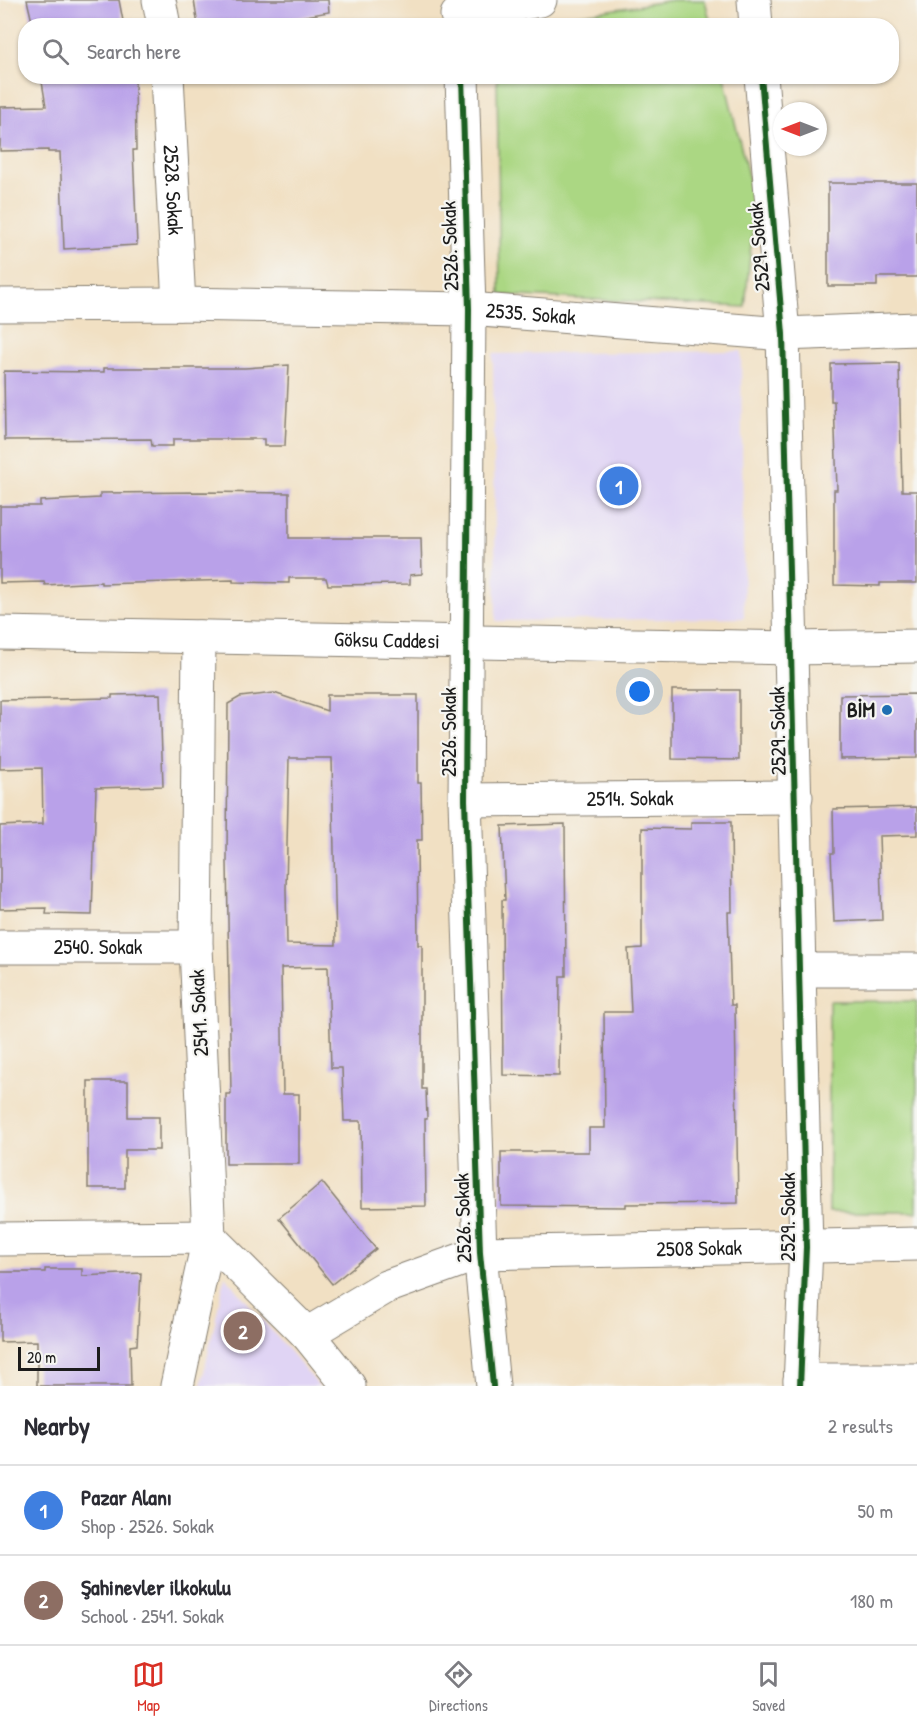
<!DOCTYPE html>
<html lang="en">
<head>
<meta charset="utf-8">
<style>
	:root { --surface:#fff; --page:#f7f7f7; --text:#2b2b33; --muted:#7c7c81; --line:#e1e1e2; --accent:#d93025 }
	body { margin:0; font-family:"Patrick Hand",sans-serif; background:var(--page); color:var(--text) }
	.compass { position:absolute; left:773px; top:102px; width:54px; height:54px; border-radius:50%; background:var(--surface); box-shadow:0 2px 4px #0004; rotate:270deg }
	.scale { position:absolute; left:18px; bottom:15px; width:82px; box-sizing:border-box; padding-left:6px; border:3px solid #1c1c1c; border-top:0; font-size:16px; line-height:21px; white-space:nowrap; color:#1c1c1c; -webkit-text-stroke:4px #f6f6f2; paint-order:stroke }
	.you { position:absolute; left:640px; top:692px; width:21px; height:21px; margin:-15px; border:4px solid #fff; border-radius:50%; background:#1a73e8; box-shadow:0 0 0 9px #1a73e833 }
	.badge { display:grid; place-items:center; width:39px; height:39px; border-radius:50%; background:var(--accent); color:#fff; font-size:20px; font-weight:700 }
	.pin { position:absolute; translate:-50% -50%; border:3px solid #fff; box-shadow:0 2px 6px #0006 }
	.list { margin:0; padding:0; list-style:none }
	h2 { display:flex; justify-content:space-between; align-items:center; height:78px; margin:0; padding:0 24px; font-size:26px }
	h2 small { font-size:20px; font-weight:400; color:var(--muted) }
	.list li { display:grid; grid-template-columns:39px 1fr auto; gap:18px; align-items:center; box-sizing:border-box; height:90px; padding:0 24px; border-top:2px solid var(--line) }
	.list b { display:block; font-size:22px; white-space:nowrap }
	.list p { margin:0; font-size:20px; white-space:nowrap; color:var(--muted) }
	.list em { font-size:20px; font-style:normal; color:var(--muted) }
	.icon { flex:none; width:33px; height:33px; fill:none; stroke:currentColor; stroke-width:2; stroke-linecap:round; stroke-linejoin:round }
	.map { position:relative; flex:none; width:917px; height:1386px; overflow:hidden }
	.search { position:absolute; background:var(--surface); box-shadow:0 2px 4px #0004; left:18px; right:18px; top:18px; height:66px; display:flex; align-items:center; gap:15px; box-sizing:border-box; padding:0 21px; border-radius:24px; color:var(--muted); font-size:22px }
	.sheet { height:258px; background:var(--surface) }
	nav { display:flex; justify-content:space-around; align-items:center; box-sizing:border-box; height:84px; border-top:2px solid var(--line); background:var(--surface); font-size:16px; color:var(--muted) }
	nav a { display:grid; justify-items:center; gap:3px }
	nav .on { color:var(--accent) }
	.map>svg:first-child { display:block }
	.built { fill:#e0d4f4 }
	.green { fill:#abd783; stroke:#647a50; stroke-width:1.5 }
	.building { fill:#b9a1e9; fill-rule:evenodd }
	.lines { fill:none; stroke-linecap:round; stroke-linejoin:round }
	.minor-casing { stroke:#867e70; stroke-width:35 }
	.minor { stroke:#fff; stroke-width:33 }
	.cycleway-casing { stroke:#f6f6f2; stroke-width:10 }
	.cycleway { stroke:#1b5e20; stroke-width:6 }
	.poi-dot { fill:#1f6fb2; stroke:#f6f6f2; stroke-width:2 }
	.labels { text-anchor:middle; stroke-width:4.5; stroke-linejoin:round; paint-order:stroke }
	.street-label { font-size:21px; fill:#1c1c1c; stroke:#f6f6f2 }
	.poi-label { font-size:21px; font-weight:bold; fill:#1c1c1c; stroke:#f6f6f2; text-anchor:end }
</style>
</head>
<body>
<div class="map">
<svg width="917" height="1386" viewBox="0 0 917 1386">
	<rect width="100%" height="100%" fill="#f6f6f2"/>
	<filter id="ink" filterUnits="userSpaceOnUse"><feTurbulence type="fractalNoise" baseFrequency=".0167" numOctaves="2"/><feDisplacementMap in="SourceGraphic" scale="12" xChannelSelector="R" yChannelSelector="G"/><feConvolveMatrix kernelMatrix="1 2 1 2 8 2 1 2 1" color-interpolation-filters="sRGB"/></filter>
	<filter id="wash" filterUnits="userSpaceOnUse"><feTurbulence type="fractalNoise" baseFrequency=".008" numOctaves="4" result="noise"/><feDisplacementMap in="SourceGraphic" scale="24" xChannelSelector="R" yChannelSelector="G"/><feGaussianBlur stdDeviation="1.35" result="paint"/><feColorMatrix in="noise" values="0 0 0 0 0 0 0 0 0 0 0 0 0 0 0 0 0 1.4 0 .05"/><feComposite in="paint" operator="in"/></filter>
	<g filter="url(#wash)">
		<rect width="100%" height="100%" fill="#f1e0c3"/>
		<g class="built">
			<path d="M741 351 744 618 496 621 493 354Z"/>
			<path d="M225 1276 319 1386H201Z"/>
		</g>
		<g class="green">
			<path d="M673 0H705L711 25H516Z"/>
			<path d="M497 77H724L755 204 745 307 500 295Z"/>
			<rect x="829" y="1001" width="88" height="211"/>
		</g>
		<g id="blocks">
			<g class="building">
				<path d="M27 0H119L124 26H33Z"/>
				<path d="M194 0H328L329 12 250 26H198Z"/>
				<path d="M41 76H135L136 150H133L137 245 64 249 60 152H48V150L0 151V107L46 106Z"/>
				<path d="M828 183H917V277H877V286H828Z"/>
				<path d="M899 363 902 491H917V583H880V586L834 585V490H837L834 401H831V364Z"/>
				<path d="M289 365 285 446H264V439H173V446H152L151 439 5 440 4 371 104 372V368H245Z"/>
				<path d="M202 492 289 493V538H421L422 574 410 575V584L328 585 326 578H289V583L233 582V580L101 584V582L45 585 44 582 0 583V506H40V501L100 498V493Z"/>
				<path d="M672 690H739V760L672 759Z"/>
				<path d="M274 693 327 711V695H418V783H421L422 840H417L418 945H422V1089H426L427 1119H425L426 1206 362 1207 361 1121H344L342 1068H331L328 967 281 968 283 1094H299V1164H226V1094H231L227 862 228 704 240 697ZM289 758H332L336 945 287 944 286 889Z"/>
				<path d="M160 694 163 786 96 788 92 915 46 914 47 908 0 909V826L43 824 42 768 0 769V700L112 698V695Z"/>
				<path d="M917 694V758L840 759V695Z"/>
				<path d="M917 807V835L879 836 882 920 834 922 831 853H834L833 809Z"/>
				<path d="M691 822H731L732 912H728L731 1005H735L738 1203 626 1204V1207L501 1206V1152H589V1128H605L604 1012H631L628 949 642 948V828L691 829Z"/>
				<path d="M565 824 566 976H560L559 1076 503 1075 502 900H505L502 826Z"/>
				<path d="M88 1081H128V1117H159V1150H125V1188H88Z"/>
				<path d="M322 1182 376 1249 332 1284 279 1218Z"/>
				<path d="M45 1269H82V1276L141 1273 137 1345 130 1346 131 1386H37V1341L0 1342V1272H45Z"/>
			</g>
		</g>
	</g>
	<g filter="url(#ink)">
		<use href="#blocks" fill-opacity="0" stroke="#867e70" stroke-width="1.5"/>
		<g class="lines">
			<defs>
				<g id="minor">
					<path d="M159 0 164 26"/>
					<path d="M754 0 756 26"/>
					<path d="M457 15 540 0"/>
					<path id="s1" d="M167 76 179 304"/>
					<path d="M462 76 469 309 465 800 480 1253 493 1386"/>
					<path d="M761 76 783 334 806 1247 800 1386"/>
					<path id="s2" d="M0 305 179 304 469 309 783 334 917 329"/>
					<path id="s3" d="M0 633 792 648 917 646"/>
					<path id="s4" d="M465 800 796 797"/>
					<path id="s5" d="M0 947H196"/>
					<path d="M800 970H917"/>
					<path d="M0 1239 209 1237 307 1334 349 1386"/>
					<path id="s6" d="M307 1334 386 1287 480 1253 917 1244"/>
					<path d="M800 1380H917"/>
					<path d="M177 1386 209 1237 196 947 199 637"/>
				</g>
			</defs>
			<use href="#minor" class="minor-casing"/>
			<use href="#minor" class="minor"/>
			<defs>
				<g id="cycleway">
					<path d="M462 76 469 309 465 800 480 1253 493 1386"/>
					<path d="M761 76 783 334 806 1247 800 1386"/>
				</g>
			</defs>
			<use href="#cycleway" class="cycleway-casing"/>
			<use href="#cycleway" class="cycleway"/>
		</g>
	</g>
	<circle class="poi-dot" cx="887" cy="710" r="6"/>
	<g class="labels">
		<g class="street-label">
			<text dy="7" stroke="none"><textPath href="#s1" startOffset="114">2528. Sokak</textPath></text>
			<text transform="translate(450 246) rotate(-92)" y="7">2526. Sokak</text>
			<text transform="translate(759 247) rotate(-95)" y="7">2529. Sokak</text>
			<text dy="7" stroke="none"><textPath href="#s2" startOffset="531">2535. Sokak</textPath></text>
			<text dy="7" stroke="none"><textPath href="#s3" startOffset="387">Göksu Caddesi</textPath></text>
			<text transform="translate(778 731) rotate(-91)" y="7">2529. Sokak</text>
			<text transform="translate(449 732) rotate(-90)" y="7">2526. Sokak</text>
			<text dy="7" stroke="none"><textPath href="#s4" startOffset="165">2514. Sokak</textPath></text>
			<text dy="7" stroke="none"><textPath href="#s5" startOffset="98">2540. Sokak</textPath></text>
			<text transform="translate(199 1013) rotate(-93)" y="7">2541. Sokak</text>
			<text transform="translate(788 1217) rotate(-90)" y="7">2529. Sokak</text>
			<text transform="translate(463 1218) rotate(-92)" y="7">2526. Sokak</text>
			<text dy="7" stroke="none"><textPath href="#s6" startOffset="411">2508 Sokak</textPath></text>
		</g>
		<g class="poi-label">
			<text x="875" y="717">BİM</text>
		</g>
	</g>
</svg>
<svg class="compass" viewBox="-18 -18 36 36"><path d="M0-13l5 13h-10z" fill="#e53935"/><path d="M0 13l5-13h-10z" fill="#7c7c81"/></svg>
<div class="scale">20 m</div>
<div class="you"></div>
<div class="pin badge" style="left:619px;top:486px;background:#3f7fe0">1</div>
<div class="pin badge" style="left:243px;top:1331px;background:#8d6e63">2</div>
<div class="search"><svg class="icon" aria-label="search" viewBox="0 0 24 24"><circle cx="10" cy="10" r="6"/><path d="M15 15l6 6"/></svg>Search here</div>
</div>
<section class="sheet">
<h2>Nearby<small>2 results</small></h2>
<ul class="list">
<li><span class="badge" style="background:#3f7fe0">1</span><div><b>Pazar Alanı</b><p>Shop · 2526. Sokak</p></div><em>50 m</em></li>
<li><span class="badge" style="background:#8d6e63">2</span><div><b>Şahinevler ilkokulu</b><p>School · 2541. Sokak</p></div><em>180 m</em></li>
</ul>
</section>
<nav>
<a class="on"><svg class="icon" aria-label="map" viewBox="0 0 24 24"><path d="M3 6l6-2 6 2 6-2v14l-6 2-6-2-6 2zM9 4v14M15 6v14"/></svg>Map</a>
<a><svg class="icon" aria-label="directions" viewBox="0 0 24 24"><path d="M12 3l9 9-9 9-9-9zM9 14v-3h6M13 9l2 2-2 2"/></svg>Directions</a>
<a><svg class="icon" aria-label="saved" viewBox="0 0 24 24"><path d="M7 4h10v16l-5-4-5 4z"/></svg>Saved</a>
</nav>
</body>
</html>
